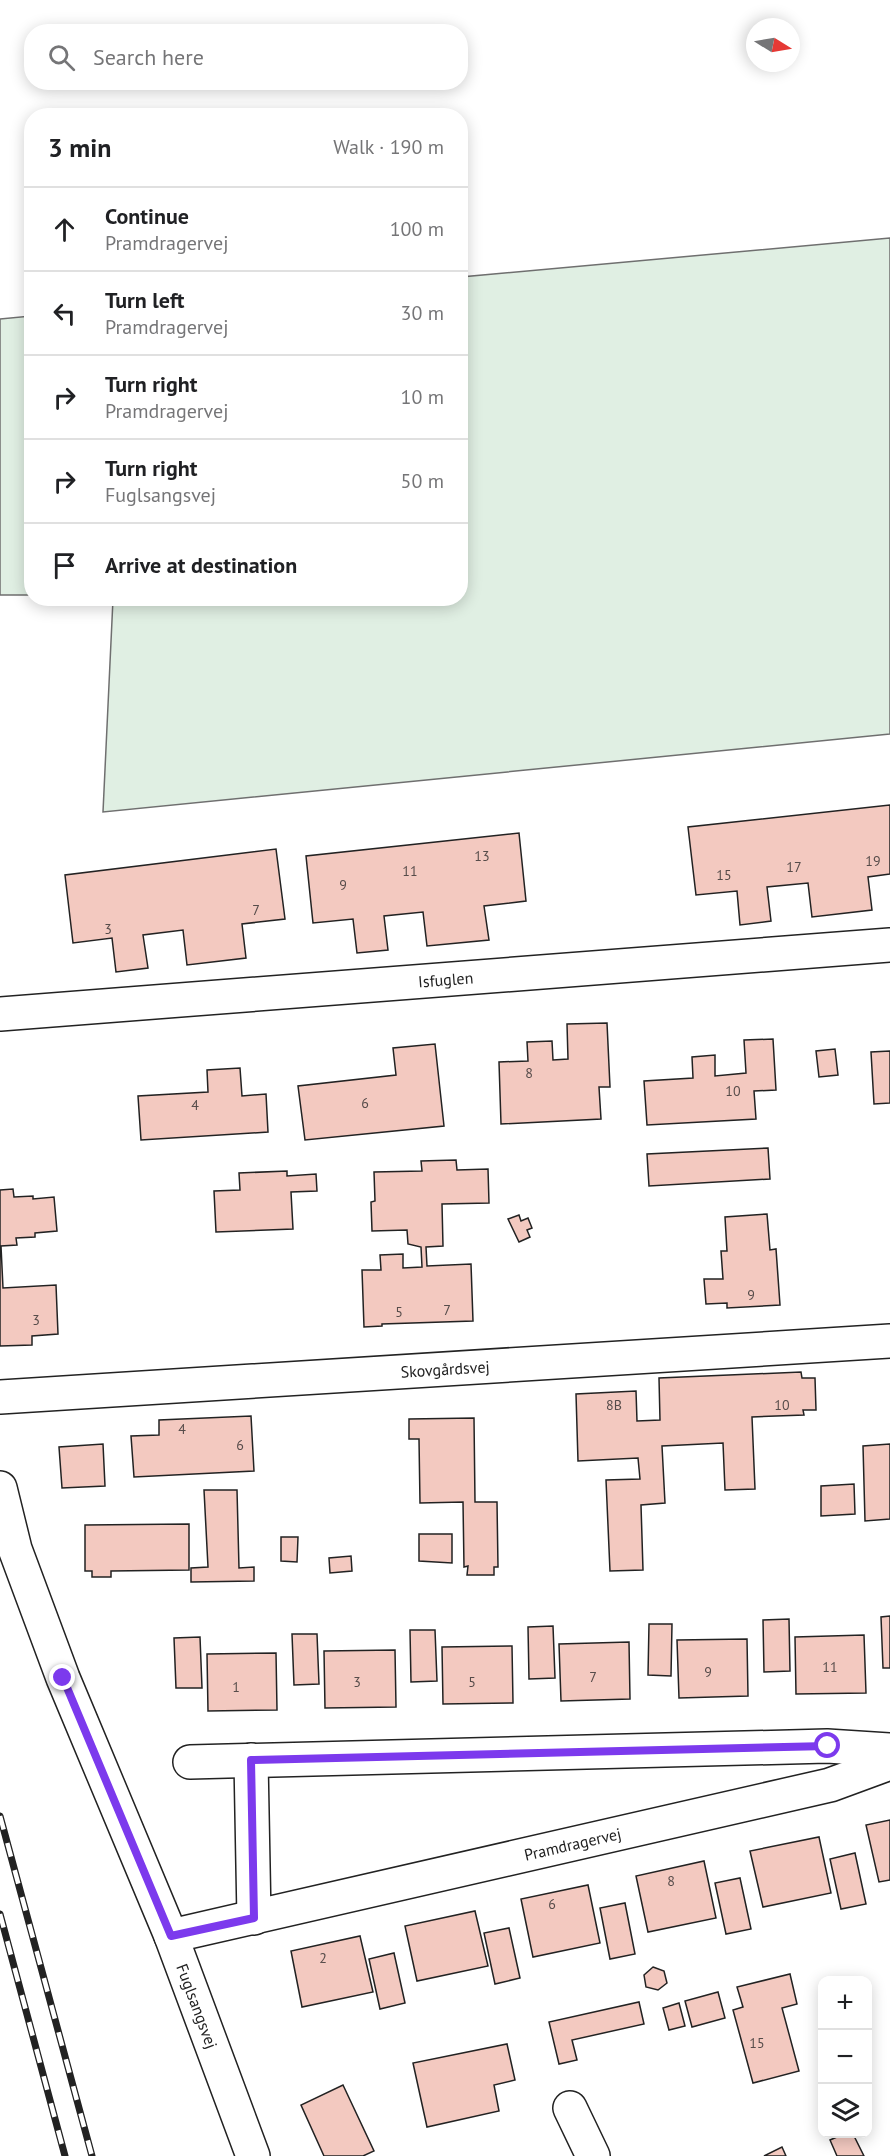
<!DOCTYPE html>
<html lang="en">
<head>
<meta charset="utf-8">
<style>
	:root { --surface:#fff; --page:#f6f6f6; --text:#202124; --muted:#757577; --line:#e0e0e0 }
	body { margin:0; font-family:"PT Sans",sans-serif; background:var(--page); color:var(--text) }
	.controls { position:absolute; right:18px; bottom:18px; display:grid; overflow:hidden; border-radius:12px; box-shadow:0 3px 15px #0003 }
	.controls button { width:54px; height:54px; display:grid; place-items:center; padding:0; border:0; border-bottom:2px solid var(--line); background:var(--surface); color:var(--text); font:30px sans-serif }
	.compass { position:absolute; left:746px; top:18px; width:54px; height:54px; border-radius:50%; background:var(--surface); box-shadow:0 3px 15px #0003; rotate:101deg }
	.stop { position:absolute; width:18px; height:18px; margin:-14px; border:4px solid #7c3aed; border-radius:50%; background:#fff }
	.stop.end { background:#7c3aed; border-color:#fff; box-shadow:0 2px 6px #0008 }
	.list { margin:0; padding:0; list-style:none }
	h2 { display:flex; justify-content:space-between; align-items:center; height:78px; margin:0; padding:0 24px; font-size:26px }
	h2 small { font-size:20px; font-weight:400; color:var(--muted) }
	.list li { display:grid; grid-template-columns:39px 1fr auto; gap:18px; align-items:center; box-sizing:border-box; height:84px; padding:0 24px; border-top:2px solid var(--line) }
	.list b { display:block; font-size:22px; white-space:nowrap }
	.list p { margin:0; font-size:20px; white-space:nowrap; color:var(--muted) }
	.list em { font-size:20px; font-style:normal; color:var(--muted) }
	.icon { flex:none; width:33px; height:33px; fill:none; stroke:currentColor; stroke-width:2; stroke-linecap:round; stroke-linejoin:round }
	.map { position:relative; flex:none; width:890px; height:2156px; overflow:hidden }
	.search { position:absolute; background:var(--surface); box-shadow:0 3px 15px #0003; left:24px; top:24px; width:444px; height:66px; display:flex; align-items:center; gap:15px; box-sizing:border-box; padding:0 21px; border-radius:24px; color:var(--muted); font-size:22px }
	.panel { position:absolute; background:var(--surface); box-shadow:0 3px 15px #0003; left:24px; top:108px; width:444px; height:498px; border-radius:24px }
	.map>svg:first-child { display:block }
	.green { fill:#e0efe3; stroke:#6f6f6f; stroke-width:1.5 }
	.building { fill:#f3c9c0; stroke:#222; stroke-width:1.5 }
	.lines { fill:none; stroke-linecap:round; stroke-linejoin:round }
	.minor-casing { stroke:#222; stroke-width:36 }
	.minor { stroke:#fff; stroke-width:33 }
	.rail-casing { stroke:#222; stroke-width:7 }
	.rail { stroke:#fff; stroke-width:4.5; stroke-dasharray:14; stroke-linecap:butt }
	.route { stroke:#7c3aed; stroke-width:8 }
	.labels { text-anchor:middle; stroke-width:4.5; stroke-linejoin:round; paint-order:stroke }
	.number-label { font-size:14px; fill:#564c4a }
	.street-label { font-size:16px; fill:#222; stroke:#fff }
</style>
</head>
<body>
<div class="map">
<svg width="890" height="2156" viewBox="0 0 890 2156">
	<rect width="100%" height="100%" fill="#fff"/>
	<g class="green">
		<path d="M890 238V734L103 812 113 599 460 598 461 277Z"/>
		<path d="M31 316V595H0V319Z"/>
	</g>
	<g class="building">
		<path d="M890 805V874L868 877 872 910 812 917 808 883 767 887 771 921 740 925 737 891 696 895 688 827Z"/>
		<path d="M519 833 526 901 484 906 489 940 427 946 423 912 384 916 388 950 357 953 353 919 313 923 306 856Z"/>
		<path d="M276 849 285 919 242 924 246 958 187 965 183 930 143 935 148 968 116 972 112 938 73 943 65 875Z"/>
		<path d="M607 1023 610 1087H599L601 1119 501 1124 499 1062 528 1061 527 1042 552 1041 553 1060 568 1059 567 1024Z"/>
		<path d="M773 1039 776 1090 754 1091 756 1119 647 1125 644 1081 693 1078 692 1057 715 1055V1076L746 1073 744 1040Z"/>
		<path d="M435 1044 444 1126 305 1140 298 1086 396 1075 393 1048Z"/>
		<path d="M835 1049 838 1075 819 1077 816 1051Z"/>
		<path d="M890 1051V1103L874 1104 871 1052Z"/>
		<path d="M240 1068 242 1096 266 1094 268 1132 141 1140 138 1096 208 1092 207 1070Z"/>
		<path d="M768 1148 770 1179 649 1186 647 1154Z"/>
		<path d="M456 1160 457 1170 488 1169 489 1203 442 1204 443 1246 426 1247 427 1266 471 1264 473 1321 382 1324V1326L364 1327 362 1270H381L380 1255 403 1254V1268L422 1267 421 1247 408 1244 407 1230 372 1231 371 1202 375 1201 374 1172 422 1171 421 1161Z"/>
		<path d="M287 1171V1176L316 1174 317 1191 291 1192 293 1229 216 1232 214 1191 240 1190 239 1173Z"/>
		<path d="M13 1189 14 1197 33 1196V1199L54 1197 57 1231 35 1233V1237L16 1238 17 1245 1 1246 3 1288 56 1285 58 1334 32 1336V1345L0 1346V1190Z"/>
		<path d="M767 1214 770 1250 776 1249 780 1305 727 1308V1303L706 1304 704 1279H723L721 1251H727L725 1217Z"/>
		<path d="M519 1215 521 1221 528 1218 532 1228 527 1230 530 1237 519 1242 508 1219Z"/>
		<path d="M801 1372 802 1378H815L816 1410H803L804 1415 752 1417 755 1489 725 1490 723 1443 662 1446 665 1503 641 1505 643 1570 610 1571 606 1480 640 1479 638 1458 578 1461 576 1394 636 1391 637 1421 660 1420 659 1378Z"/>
		<path d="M251 1416 254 1471 134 1477 131 1436 159 1435V1420Z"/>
		<path d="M474 1418 475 1502H497L498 1567H494V1575H467L468 1566 464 1567 463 1502 420 1503 419 1439H409V1419Z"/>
		<path d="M103 1444 105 1486 62 1488 59 1447Z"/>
		<path d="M890 1444V1519L865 1521 863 1446Z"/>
		<path d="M854 1484 855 1514 821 1516V1486Z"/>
		<path d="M204 1490H237L239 1568 254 1567V1581L191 1582V1568L208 1567Z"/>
		<path d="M189 1524V1570L111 1571V1577H92V1571H85V1525Z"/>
		<path d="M419 1534H452V1563L419 1561Z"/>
		<path d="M281 1537H298L297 1562 281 1561Z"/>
		<path d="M351 1556 352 1571 330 1573 329 1558Z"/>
		<path d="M890 1616V1668H883L881 1617Z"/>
		<path d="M789 1619 790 1671 764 1672 763 1620Z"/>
		<path d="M649 1624H672L671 1676 648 1675Z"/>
		<path d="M553 1626 555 1678 529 1679 528 1627Z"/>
		<path d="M410 1630H435L437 1681 411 1682Z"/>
		<path d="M292 1634H317L319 1684 294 1685Z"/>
		<path d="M864 1635 866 1693 796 1694 795 1637Z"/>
		<path d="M200 1637 202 1688H176L174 1638Z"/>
		<path d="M747 1639 748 1696 679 1698 677 1640Z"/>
		<path d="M629 1642 630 1699 561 1701 559 1644Z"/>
		<path d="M512 1646 513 1703 443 1704 442 1647Z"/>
		<path d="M395 1650 396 1707 325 1708 324 1651Z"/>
		<path d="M276 1653 277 1710 208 1711 207 1654Z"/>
		<path d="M890 1820V1880L879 1882 866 1825Z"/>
		<path d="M819 1837 831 1893 763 1907 750 1851Z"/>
		<path d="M855 1853 866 1904 841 1909 830 1859Z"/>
		<path d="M704 1861 716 1918 648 1932 636 1876Z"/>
		<path d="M740 1878 751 1929 726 1934 715 1883Z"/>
		<path d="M588 1885 600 1943 533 1957 521 1899Z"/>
		<path d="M625 1903 635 1954 610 1959 600 1908Z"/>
		<path d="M475 1911 488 1966 417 1981 405 1926Z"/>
		<path d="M509 1928 520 1978 495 1984 484 1933Z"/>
		<path d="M360 1936 373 1992 302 2007 291 1951Z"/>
		<path d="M394 1953 405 2003 380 2009 369 1959Z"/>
		<path d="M653 1967 664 1971 667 1983 658 1990 646 1987 644 1975Z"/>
		<path d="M790 1974 797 2004 782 2008 799 2071 753 2083 733 2010 743 2007 737 1987Z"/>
		<path d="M718 1992 725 2018 692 2027 685 2001Z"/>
		<path d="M639 2002 644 2024 572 2040 577 2060 559 2064 549 2022Z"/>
		<path d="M679 2003 685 2026 669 2030 663 2008Z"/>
		<path d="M507 2044 515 2080 494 2085 499 2111 427 2127 413 2063Z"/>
		<path d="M343 2085 374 2151 363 2156H324L301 2105Z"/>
		<path d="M844 2134H853L864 2156H837L830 2140Z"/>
		<path d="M782 2147 786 2156H764Z"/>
	</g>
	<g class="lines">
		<defs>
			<g id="minor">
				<path id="s1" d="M0 1014 890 945"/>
				<path id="s2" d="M0 1397 890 1341"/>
				<path id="s3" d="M0 1488 15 1549 63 1678 171 1936 253 2156"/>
				<path d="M251 1760 254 1918"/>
				<path d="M190 1762 827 1746 890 1750"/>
				<path id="s4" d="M171 1936 830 1785 890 1763"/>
				<path d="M570 2108 593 2156"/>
			</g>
		</defs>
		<use href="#minor" class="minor-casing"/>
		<use href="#minor" class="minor"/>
		<defs>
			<g id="rail">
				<path d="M0 1816 92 2156"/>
				<path d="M0 1914 65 2156"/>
			</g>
		</defs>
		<use href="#rail" class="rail-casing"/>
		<use href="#rail" class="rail"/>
	</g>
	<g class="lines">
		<path class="route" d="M63 1678 171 1936 254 1918 251 1760 828 1746"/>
	</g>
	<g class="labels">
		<g class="number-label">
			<text x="482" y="861">13</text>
			<text x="873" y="866">19</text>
			<text x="794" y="872">17</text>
			<text x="410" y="876">11</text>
			<text x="724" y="880">15</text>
			<text x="343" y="890">9</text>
			<text x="256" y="915">7</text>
			<text x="108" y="934">3</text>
			<text x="529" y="1078">8</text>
			<text x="733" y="1096">10</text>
			<text x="365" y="1108">6</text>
			<text x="195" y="1110">4</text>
			<text x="751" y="1300">9</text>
			<text x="447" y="1315">7</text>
			<text x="399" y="1317">5</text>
			<text x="36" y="1325">3</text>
			<text x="614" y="1410">8B</text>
			<text x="782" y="1410">10</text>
			<text x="182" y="1434">4</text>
			<text x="240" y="1450">6</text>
			<text x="830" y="1672">11</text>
			<text x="708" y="1677">9</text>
			<text x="593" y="1682">7</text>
			<text x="357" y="1687">3</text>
			<text x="472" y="1687">5</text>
			<text x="236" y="1692">1</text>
			<text x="671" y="1886">8</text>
			<text x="552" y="1909">6</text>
			<text x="323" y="1963">2</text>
			<text x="757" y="2048">15</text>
		</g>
		<g class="street-label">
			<text dy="6" stroke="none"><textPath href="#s1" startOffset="447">Isfuglen</textPath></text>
			<text dy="6" stroke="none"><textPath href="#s2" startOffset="446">Skovgårdsvej</textPath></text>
			<text dy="6" stroke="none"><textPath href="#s4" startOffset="412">Pramdragervej</textPath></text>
			<text dy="6" stroke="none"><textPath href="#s3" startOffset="555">Fuglsangsvej</textPath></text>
		</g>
	</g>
</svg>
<div class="controls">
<button>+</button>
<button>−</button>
<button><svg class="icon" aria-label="layers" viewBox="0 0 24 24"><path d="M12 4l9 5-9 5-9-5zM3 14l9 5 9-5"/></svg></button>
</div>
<svg class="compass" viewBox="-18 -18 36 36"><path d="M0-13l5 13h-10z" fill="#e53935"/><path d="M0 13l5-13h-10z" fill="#757577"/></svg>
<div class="stop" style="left:828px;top:1746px"></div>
<div class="stop end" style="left:63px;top:1678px"></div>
<div class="search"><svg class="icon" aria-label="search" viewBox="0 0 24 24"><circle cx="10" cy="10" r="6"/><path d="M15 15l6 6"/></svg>Search here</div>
<section class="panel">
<h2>3 min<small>Walk · 190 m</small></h2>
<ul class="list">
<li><svg class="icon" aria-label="ahead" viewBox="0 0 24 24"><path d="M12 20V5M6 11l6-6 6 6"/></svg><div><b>Continue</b><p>Pramdragervej</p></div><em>100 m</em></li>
<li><svg class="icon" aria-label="left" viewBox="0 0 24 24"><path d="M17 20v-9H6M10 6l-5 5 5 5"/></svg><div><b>Turn left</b><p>Pramdragervej</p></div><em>30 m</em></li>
<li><svg class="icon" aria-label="right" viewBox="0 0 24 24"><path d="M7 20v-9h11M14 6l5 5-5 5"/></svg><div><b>Turn right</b><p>Pramdragervej</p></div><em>10 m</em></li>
<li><svg class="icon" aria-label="right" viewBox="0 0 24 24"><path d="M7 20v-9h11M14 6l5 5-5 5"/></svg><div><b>Turn right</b><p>Fuglsangsvej</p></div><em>50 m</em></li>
<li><svg class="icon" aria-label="arrive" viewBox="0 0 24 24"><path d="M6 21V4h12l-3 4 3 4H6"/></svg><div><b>Arrive at destination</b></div></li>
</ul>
</section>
</div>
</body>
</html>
